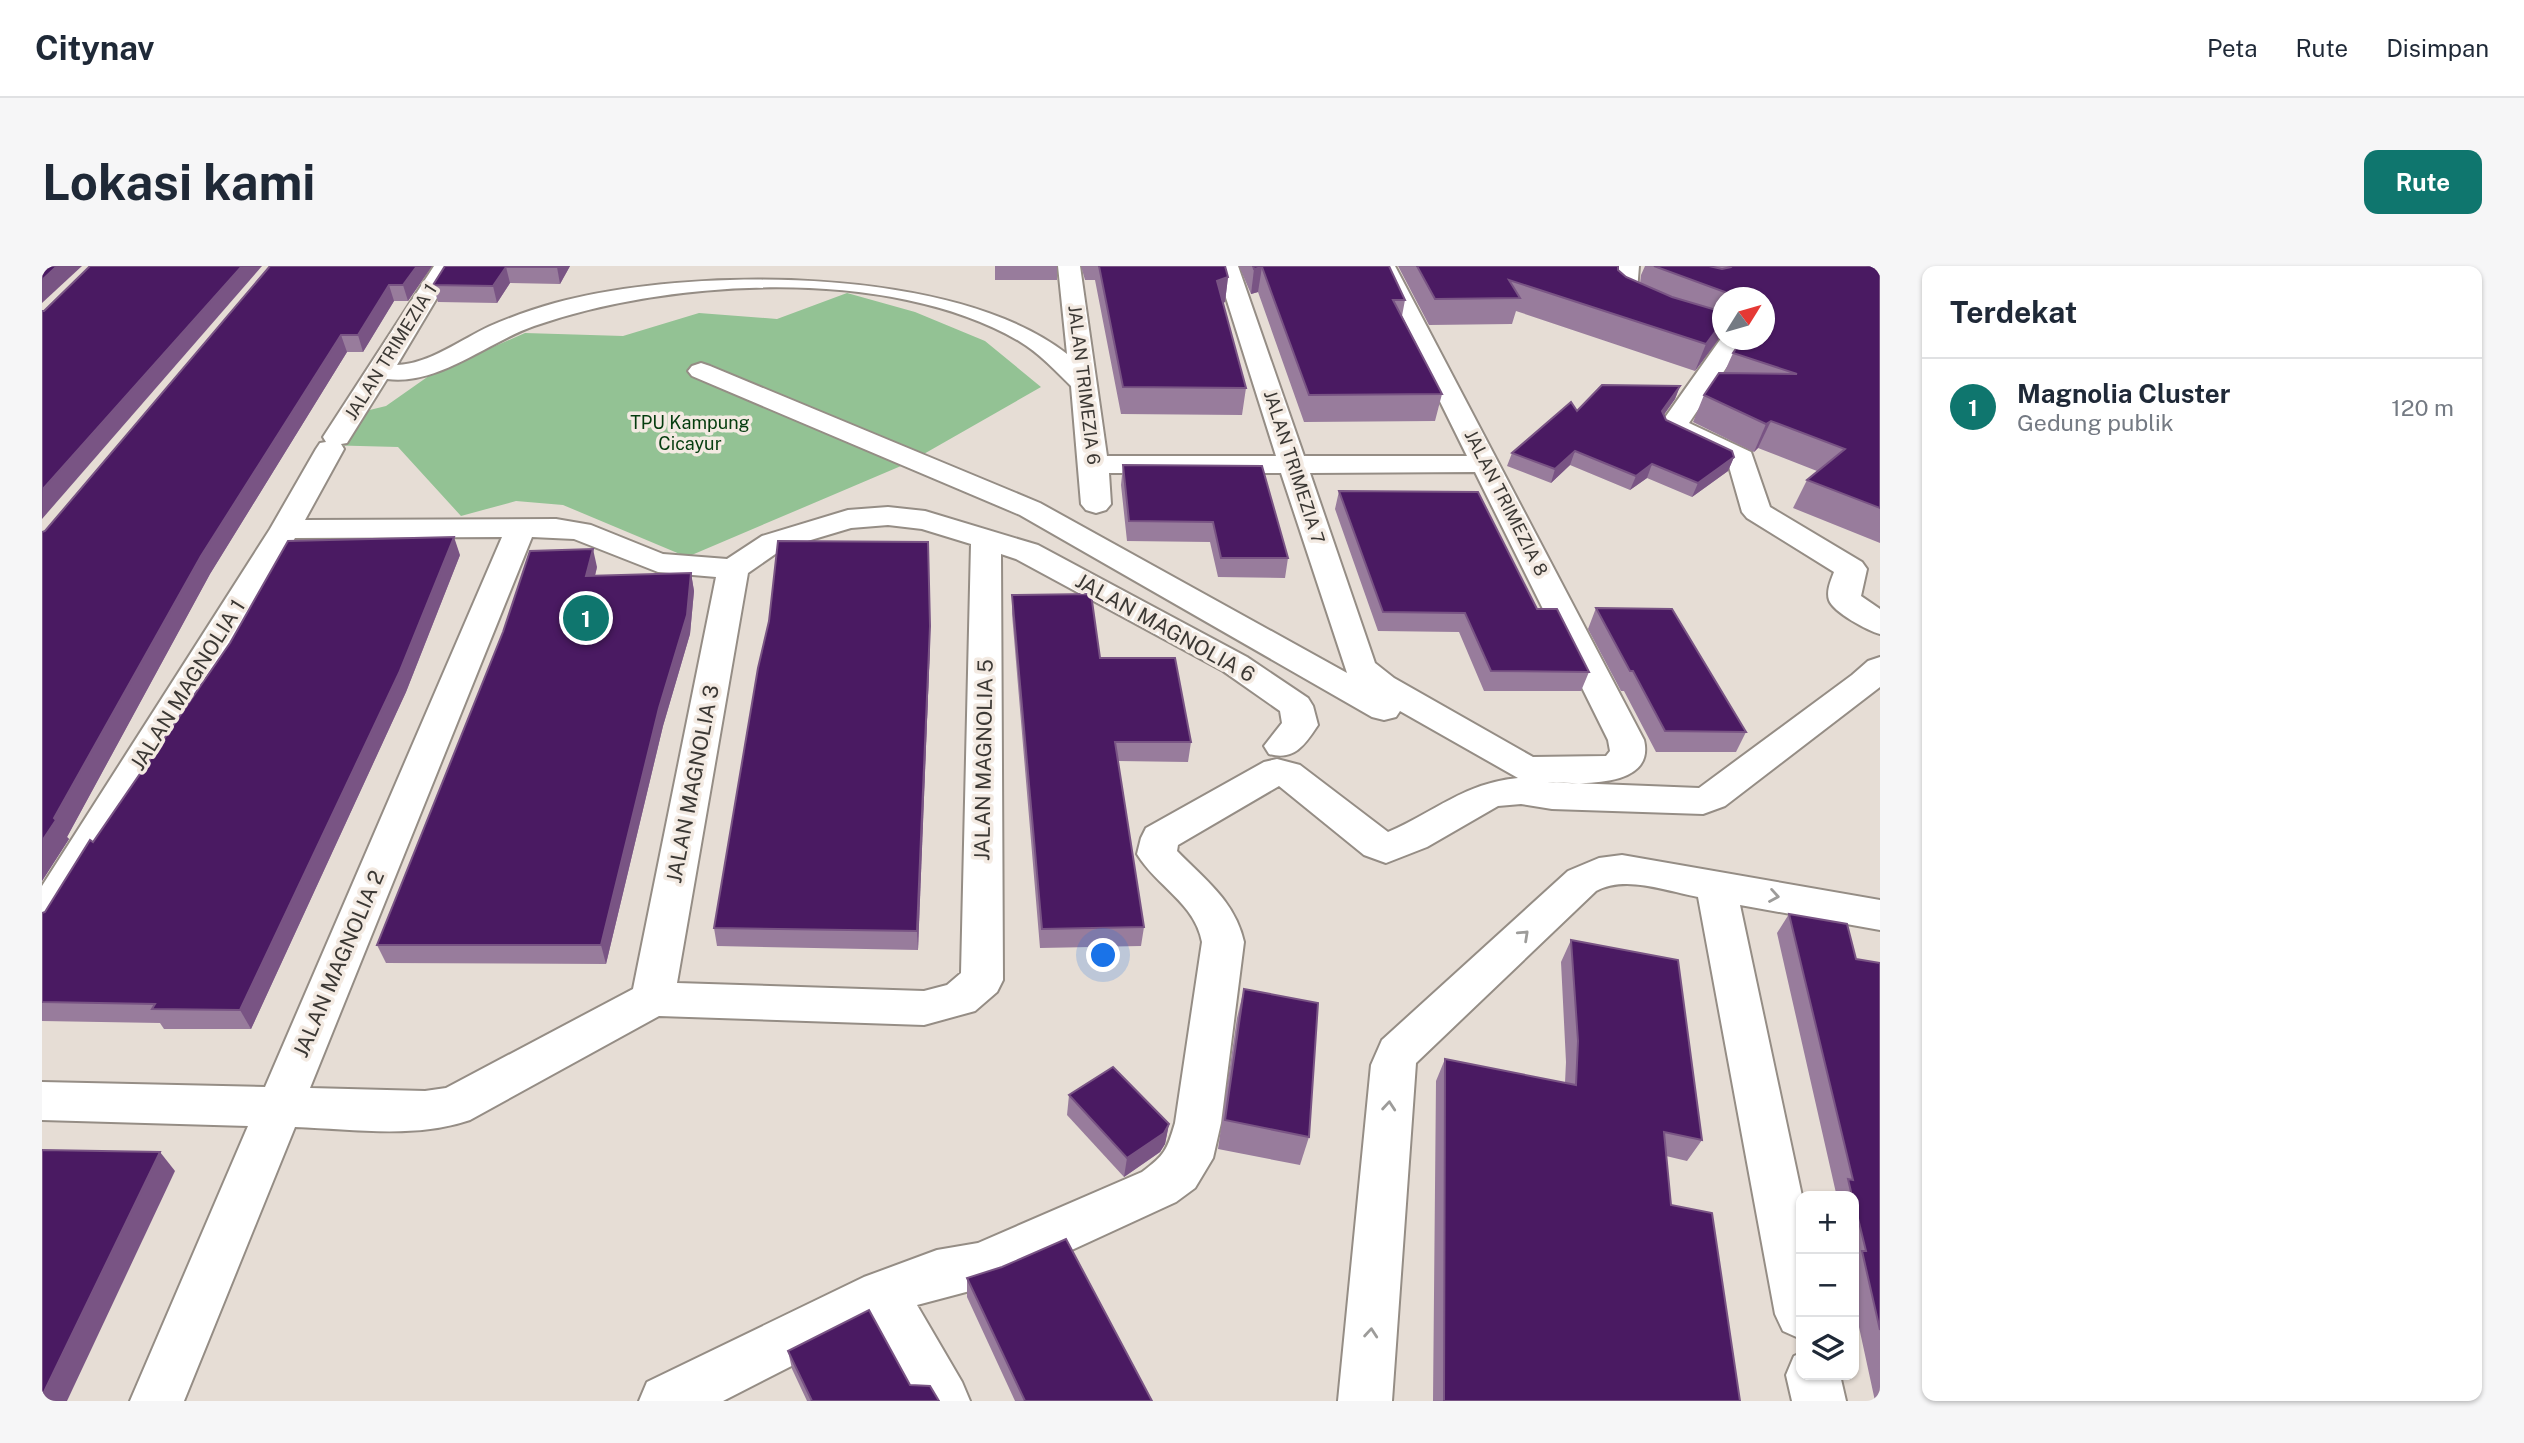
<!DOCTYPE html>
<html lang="id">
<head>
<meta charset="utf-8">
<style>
	:root { --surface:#fff; --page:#f6f6f7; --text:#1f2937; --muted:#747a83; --line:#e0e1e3; --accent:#0f766e }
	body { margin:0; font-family:"Public Sans",sans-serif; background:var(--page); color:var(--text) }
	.controls { position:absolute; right:21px; bottom:21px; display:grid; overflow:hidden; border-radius:14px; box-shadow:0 2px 5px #0004 }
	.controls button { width:63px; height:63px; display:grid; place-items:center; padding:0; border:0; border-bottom:2px solid var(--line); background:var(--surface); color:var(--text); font:35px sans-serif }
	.compass { position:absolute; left:1670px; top:21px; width:63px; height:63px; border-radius:50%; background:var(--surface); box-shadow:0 2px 5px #0004; rotate:53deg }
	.you { position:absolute; left:1062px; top:690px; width:24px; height:24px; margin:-18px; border:5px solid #fff; border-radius:50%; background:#1a73e8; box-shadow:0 0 0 10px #1a73e833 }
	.badge { display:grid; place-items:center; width:46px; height:46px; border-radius:50%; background:var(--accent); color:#fff; font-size:23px; font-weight:700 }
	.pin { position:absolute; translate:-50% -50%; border:4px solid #fff; box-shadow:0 2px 7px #0006 }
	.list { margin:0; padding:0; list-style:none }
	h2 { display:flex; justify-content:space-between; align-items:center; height:91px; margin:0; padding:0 28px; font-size:30px }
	h2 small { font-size:23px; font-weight:400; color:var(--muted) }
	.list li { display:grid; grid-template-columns:46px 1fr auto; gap:21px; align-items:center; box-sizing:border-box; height:98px; padding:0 28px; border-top:2px solid var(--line) }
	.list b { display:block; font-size:26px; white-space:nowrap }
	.list p { margin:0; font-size:23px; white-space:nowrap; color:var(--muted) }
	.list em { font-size:23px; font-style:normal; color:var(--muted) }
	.icon { flex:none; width:38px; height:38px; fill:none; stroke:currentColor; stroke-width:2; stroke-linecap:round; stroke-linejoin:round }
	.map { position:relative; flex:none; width:1838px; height:1135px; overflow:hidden; border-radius:14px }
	header { display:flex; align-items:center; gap:42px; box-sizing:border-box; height:98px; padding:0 35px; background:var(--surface); border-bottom:2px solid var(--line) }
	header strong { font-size:33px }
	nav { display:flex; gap:38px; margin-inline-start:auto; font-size:24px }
	.intro { display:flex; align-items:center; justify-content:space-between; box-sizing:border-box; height:168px; padding:0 42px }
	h1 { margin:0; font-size:49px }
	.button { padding:18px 32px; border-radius:14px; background:var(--accent); color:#fff; font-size:24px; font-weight:700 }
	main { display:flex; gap:42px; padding:0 42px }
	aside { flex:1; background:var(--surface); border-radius:14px; box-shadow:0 2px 5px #0004 }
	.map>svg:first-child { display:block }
	.green { fill:#93c294 }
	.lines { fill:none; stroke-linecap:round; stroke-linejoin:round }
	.minor-casing { stroke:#958d85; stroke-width:4 }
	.minor { fill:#fff; fill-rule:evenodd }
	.wall { fill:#987c9c }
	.shaded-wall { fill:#795484 }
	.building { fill:#4a1a62; stroke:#795484; stroke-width:2 }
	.oneway { stroke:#9d9c9a }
	.labels { text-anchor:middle; stroke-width:7; stroke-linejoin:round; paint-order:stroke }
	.far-street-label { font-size:18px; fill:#3b3834; stroke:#f3eae2 }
	.far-park-label { font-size:18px; fill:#053d0f; stroke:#f3eae2 }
	.street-label { font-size:21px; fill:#3b3834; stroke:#f3eae2 }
</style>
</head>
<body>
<header>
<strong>Citynav</strong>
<nav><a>Peta</a><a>Rute</a><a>Disimpan</a></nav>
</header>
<div class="intro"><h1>Lokasi kami</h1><a class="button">Rute</a></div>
<main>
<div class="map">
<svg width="1838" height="1135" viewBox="0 0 1838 1135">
	<rect width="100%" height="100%" fill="#e6ddd5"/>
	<path class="green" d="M805 27 873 46 943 75 999 121 866 197 645 291 521 239 474 235 419 250 356 181 280 179 299 151 344 140 391 107 483 67 581 70 657 47 735 53Z"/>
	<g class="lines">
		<defs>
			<g id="minor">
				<path d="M392 0H414L355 99C387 98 420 73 448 60 469 51 491 43 513 37 650 0 913 0 1025 88L1016 0H1038L1065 190H1234L1174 0H1196L1262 190H1425L1331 0H1353L1602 474C1614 523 1535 518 1505 516L1657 522 1810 409 1826 395 1838 391V421L1683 540 1661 548 1510 543 1479 538 1456 540 1385 581 1344 597 1322 589 1237 520 1136 579 1135 585C1162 613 1193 635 1202 676L1179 857 1171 892 1153 922 1134 936 958 1017 875 1039 920 1116 928 1135H871L830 1059 681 1135H597L605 1116 822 1011 895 984 936 977 1100 906C1123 889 1125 884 1133 857L1160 676C1153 637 1114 620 1095 588L1099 572 1104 562 1222 496 1235 493 1258 499 1346 566C1393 546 1422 517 1476 512L1358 445 1354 451 1342 454 1330 451 978 249 650 110 646 105 650 100 659 97 668 100 998 237 1305 407 1239 207H1067L1069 238 1064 244 1054 247 1044 244 1039 238 1029 120C1013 104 997 87 977 75 848 0 630 12 492 60 446 76 396 120 345 113L305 177 299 178 302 183 263 254 514 253 549 259 621 288 685 293 720 270 806 244 846 241 883 245 996 279 1205 391 1266 432 1271 440 1276 459C1263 479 1252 495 1227 488L1222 480 1240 457 1238 445 1181 405 974 293 959 288 961 714 955 726 933 745 882 759 617 750 428 854C373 873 310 863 253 861L142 1135H88L206 860 0 854V816L223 821 460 271 253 272 14 664 0 668V620L228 263 274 183 278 177 284 176 281 171ZM1433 206 1566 474 1568 485 1564 490 1491 491 1352 412 1333 397 1268 207ZM846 259 880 263 929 278 919 707 905 719 882 725 635 717 706 307 742 282 809 262ZM490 271 532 273 616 306 674 311 591 723 404 822 383 825 268 822Z"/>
				<path d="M1575 0H1597L1595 25 1623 37 1627 42 1623 47C1609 51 1579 41 1570 28L1574 18Z"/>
				<path d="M1680 71V74H1703L1647 157 1709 186 1728 241 1820 296 1825 303 1819 330 1838 343V368C1826 365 1791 346 1787 334 1784 325 1789 314 1792 306L1705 252 1700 246 1686 197 1621 166 1617 160Z"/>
				<path d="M1580 589 1838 634V664L1698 639 1760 930 1759 1073 1741 1065 1733 1048 1656 631C1624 625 1584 609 1554 625L1374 797 1350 1135H1296L1329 799 1340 774 1526 605 1557 592Z"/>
				<path d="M1759 1087V1109H1798L1804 1135H1750L1744 1109 1752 1090Z"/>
			</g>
		</defs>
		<use href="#minor" class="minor-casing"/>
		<use href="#minor" class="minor"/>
	</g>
	<g class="wall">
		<path d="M228 0H390L366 35H352L321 86H305L168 308 25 571 27 573 0 615V266L3 265Z"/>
		<path d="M403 0H528L518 18 468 17 455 37 396 36 391 19Z"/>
		<rect x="953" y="0" width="62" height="14"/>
		<path d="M1039 0H1183L1186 11 1183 36 1181 37 1204 122 1200 149 1079 148 1053 14H1043Z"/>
		<path d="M1197 0H1347L1363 34 1360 50 1400 128 1393 155 1262 156 1216 26 1209 28Z"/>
		<path d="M1356 0H1576V4L1584 11 1598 17 1599 9 1603 0H1838V277L1751 242 1765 214 1775 205 1716 182 1712 186 1651 156 1662 129 1682 107 1691 87 1723 74V32H1681V61L1676 74 1653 105 1474 45 1470 58 1387 59Z"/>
		<path d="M1638 120 1633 133 1622 149 1624 154 1692 191 1686 205 1650 231 1605 212 1588 224 1528 199 1509 217 1465 200 1470 187 1535 145Z"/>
		<path d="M1081 199 1246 292 1243 312 1176 311 1168 276 1085 275 1079 219Z"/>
		<path d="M1297 225 1495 343 1547 406 1539 425H1442L1417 366 1336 365 1293 243Z"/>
		<path d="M418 289 364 426 209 763H122L118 757 0 755V647L3 646 51 576Z"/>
		<path d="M555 301 553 310 649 307 652 325 648 368 621 460 564 698 344 697 335 679Z"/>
		<path d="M970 329 1058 392 1149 476 1146 496 1076 495 1102 661 1099 680 998 682 970 348Z"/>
		<path d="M1554 342 1704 466 1694 486H1614L1582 425H1579L1546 363Z"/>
		<path d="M888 379 876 684 675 680 672 662Z"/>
		<path d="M1747 648 1814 693 1838 697V1135H1833L1812 1038V930H1791L1794 927 1735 667Z"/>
		<path d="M1529 674 1660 874 1645 895 1624 890 1629 939 1698 1135H1391L1394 815 1403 793 1523 817 1524 796 1519 696Z"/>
		<path d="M1202 723 1267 871 1258 899 1176 883 1195 752Z"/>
		<path d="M1027 829 1127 858 1123 878 1118 886 1082 911 1025 849Z"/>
		<path d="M925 1012 1110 1135H973L925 1031Z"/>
		<path d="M746 1085 868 1119 897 1135H765L750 1103Z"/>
	</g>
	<g class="shaded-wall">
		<path d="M15 0H40L0 37V14Z"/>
		<path d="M200 0H220L0 253V224Z"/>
		<path d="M375 0H390L366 35 361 19Z"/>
		<path d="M515 0H528L518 18 515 1Z"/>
		<path d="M464 1 468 17 455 37 451 20Z"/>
		<path d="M1220 1 1216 26 1209 28 1212 3Z"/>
		<path d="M1186 11 1183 36 1171 40 1175 15Z"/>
		<path d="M347 19 352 35 321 86 316 69Z"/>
		<path d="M1681 55V62L1676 74 1653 105 1664 78Z"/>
		<path d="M299 69 305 86 168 308 25 571 27 573 0 615V575L12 552 159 290Z"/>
		<path d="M1638 120 1633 133 1615 158 1620 145Z"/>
		<path d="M1729 155 1716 182 1712 186 1724 158Z"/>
		<path d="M1533 185 1528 199 1509 217 1513 203Z"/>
		<path d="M1692 191 1686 205 1650 231 1656 217Z"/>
		<path d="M1610 198 1605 212 1588 224 1594 210Z"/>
		<path d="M412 271 418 289 364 426 209 763 198 744Z"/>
		<path d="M551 283 555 301 548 329 544 310Z"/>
		<path d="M649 307 652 325 648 368 621 460 564 698 559 679Z"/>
		<path d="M888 360V379L876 684 875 665Z"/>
		<path d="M1127 858 1123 878 1118 886 1082 911 1085 892Z"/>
		<path d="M118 886 133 905 25 1135H0V1130Z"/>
	</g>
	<g class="building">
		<path d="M0 0H15L0 14Z"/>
		<path d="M48 0H200L0 224V45H2Z"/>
		<path d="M228 0H375L361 19H347L316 69H299L159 290 12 552 14 554 0 575V266L3 265Z"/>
		<path d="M403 0H515V1H464L451 20 391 19Z"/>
		<path d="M1057 0H1183L1186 11 1175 15 1204 122 1081 121Z"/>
		<path d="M1211 0H1347L1363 34H1351L1400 128 1267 129 1220 1 1212 3Z"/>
		<path d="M1375 0H1576V4L1584 11 1630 31 1681 46V55L1664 78 1467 14 1478 32 1393 33Z"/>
		<path d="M1612 0H1667L1680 3 1689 1 1690 0H1838V242L1765 214 1803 183 1729 155 1724 158 1662 129 1677 107 1755 108 1691 87 1700 74H1723V32H1691V29Z"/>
		<path d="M1560 119 1638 120 1620 145 1624 154 1690 185 1692 191 1656 217 1610 198 1594 210 1533 185 1513 203 1470 187 1529 136 1535 145Z"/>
		<path d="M1081 199 1220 200 1246 292H1179L1171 256 1087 255Z"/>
		<path d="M1297 225 1436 226 1495 343H1515L1547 406 1449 405 1423 347 1341 346Z"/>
		<path d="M412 271 357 407 198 744 110 743 113 738 0 736V647L3 646 48 574 51 576 188 377 246 275Z"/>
		<path d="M736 275 886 276 888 360 875 665 672 662 716 402 727 355Z"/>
		<path d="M551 283 544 310 649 307 645 349 617 442 559 679H335L461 366 488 285Z"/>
		<path d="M1049 328 1058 392H1133L1149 476H1073L1102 661 1000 663 970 329Z"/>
		<path d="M1554 342 1630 343 1704 466 1623 465 1591 405H1588Z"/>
		<path d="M1747 648 1805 658 1814 693 1838 697V1064L1820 985H1824L1812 936V930H1810L1806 913 1811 914Z"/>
		<path d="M1529 674 1636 694 1660 874 1622 866 1629 939 1670 947 1698 1135H1402L1403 793 1534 819 1536 775Z"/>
		<path d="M1202 723 1276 737 1267 871 1183 854Z"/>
		<path d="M1071 801 1127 858 1122 867 1085 892 1027 829Z"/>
		<path d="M0 884 118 886 0 1130Z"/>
		<path d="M1024 973 1110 1135H983L925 1012 960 1001Z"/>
		<path d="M827 1044 868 1119 888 1120 897 1135H770L746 1085Z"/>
	</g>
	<defs><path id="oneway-chevron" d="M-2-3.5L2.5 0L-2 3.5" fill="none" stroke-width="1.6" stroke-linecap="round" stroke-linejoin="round" transform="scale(1.75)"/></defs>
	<g class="oneway">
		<use href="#oneway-chevron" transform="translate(1732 630) rotate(10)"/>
		<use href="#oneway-chevron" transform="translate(1482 669) rotate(-43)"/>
		<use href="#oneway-chevron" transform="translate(1347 840) rotate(-85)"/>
		<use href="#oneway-chevron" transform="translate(1329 1067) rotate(-85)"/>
	</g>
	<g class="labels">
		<g class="far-street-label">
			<text transform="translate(349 86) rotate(-58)" y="6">JALAN TRIMEZIA 1</text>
			<text transform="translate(1042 119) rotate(83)" y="6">JALAN TRIMEZIA 6</text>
			<text transform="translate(1252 201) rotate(72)" y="6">JALAN TRIMEZIA 7</text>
			<text transform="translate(1464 237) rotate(63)" y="6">JALAN TRIMEZIA 8</text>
		</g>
		<g class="far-park-label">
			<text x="648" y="163">TPU Kampung<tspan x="648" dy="21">Cicayur</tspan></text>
		</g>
		<g class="street-label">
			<text transform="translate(1123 362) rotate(29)" y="7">JALAN MAGNOLIA 6</text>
			<text transform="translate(146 419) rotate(-58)" y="7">JALAN MAGNOLIA 1</text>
			<text transform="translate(942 494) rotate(-89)" y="7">JALAN MAGNOLIA 5</text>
			<text transform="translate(651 518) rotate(-79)" y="7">JALAN MAGNOLIA 3</text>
			<text transform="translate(297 698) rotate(-67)" y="7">JALAN MAGNOLIA 2</text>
		</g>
	</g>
</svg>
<div class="controls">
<button>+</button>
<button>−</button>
<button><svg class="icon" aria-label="layers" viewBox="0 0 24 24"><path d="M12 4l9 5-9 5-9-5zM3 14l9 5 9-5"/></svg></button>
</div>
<svg class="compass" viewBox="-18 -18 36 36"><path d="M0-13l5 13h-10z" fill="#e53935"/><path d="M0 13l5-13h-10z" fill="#747a83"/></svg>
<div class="you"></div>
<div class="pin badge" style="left:544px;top:352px">1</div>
</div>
<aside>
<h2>Terdekat<small></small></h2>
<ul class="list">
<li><span class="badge">1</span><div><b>Magnolia Cluster</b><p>Gedung publik</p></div><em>120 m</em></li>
</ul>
</aside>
</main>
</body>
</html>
